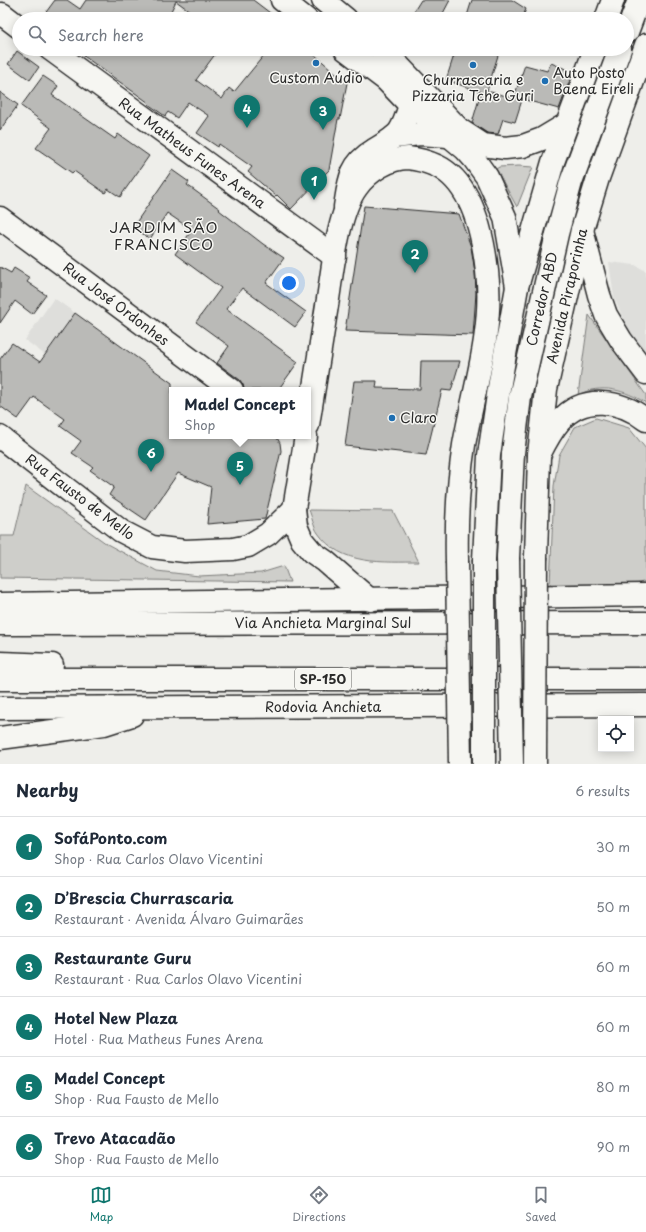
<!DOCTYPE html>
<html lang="en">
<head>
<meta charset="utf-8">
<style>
	:root { --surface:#fff; --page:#f6f6f7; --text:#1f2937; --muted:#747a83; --line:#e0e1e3; --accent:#0f766e }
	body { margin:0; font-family:"Playpen Sans",sans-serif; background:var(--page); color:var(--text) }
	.controls { position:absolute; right:12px; bottom:12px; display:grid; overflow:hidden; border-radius:0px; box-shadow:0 2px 10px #0003 }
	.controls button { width:36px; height:36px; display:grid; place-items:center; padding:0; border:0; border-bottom:1px solid var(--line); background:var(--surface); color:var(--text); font:20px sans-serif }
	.you { position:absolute; left:289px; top:283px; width:14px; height:14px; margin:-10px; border:3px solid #fff; border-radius:50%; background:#1a73e8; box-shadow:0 0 0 6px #1a73e833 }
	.badge { display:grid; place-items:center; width:26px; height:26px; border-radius:50%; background:var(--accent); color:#fff; font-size:13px; font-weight:700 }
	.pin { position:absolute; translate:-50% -33px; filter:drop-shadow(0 1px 2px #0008) }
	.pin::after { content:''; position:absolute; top:21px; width:14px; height:12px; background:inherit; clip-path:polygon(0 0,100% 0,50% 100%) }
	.popup { position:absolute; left:169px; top:387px; width:142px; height:52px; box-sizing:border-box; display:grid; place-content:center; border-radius:0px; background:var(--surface); filter:drop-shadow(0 1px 3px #0005); font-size:13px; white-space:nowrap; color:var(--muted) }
	.popup b { font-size:15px; color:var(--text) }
	.popup::after { content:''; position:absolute; left:50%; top:100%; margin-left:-8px; border:8px solid transparent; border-top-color:var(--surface) }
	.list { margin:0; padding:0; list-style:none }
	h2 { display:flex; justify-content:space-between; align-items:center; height:52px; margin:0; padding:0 16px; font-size:17px }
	h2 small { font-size:13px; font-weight:400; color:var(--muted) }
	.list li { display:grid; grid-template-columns:26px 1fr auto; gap:12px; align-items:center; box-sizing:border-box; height:60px; padding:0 16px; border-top:1px solid var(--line) }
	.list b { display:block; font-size:15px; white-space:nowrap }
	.list p { margin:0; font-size:13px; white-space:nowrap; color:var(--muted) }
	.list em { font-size:13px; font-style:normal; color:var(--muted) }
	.icon { flex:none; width:22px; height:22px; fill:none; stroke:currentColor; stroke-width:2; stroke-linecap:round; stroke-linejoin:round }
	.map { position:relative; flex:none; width:646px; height:764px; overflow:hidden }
	.search { position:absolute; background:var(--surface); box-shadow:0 2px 10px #0003; left:12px; right:12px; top:12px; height:44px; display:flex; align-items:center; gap:10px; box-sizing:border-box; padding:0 14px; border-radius:22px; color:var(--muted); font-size:15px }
	.sheet { height:412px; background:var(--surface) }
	nav { display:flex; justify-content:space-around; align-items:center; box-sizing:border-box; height:56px; border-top:1px solid var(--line); background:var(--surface); font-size:11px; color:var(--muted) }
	nav a { display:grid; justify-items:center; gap:2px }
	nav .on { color:var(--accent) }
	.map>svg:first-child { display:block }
	.built { fill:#dededb }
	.green { fill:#cececa; stroke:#7c7c7a }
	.building { fill:#babab7; stroke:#2b2b2b }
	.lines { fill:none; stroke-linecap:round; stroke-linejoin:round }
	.minor-casing { stroke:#2b2b2b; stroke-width:25 }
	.major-casing { stroke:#2b2b2b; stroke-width:25 }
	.highway-casing { stroke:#2b2b2b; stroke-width:25 }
	.minor { stroke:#f6f6f2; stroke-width:22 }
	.major { stroke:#f6f6f2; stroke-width:22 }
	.highway { stroke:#f6f6f2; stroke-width:22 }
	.minor-bridge-casing { stroke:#2b2b2b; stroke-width:25; stroke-linecap:butt }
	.major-bridge-casing { stroke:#2b2b2b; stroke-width:25; stroke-linecap:butt }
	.minor-bridge { stroke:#f6f6f2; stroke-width:22 }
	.major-bridge { stroke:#f6f6f2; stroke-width:22 }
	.poi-dot { fill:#1f6fb2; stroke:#f6f6f2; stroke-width:1.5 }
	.labels { text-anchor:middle; stroke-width:3; stroke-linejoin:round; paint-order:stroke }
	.shield { fill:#f6f6f2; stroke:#686867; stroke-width:1 }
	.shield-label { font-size:13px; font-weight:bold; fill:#2b2b2b }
	.poi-label { font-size:14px; fill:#2b2b2b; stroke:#f6f6f2; text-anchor:start }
	.street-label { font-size:14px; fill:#2b2b2b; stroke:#f6f6f2 }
	.neighbourhood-label { font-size:15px; letter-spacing:1px; fill:#2b2b2b; stroke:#f6f6f2 }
</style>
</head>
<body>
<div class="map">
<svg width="646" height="764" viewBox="0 0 646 764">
	<rect width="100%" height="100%" fill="#eeeeea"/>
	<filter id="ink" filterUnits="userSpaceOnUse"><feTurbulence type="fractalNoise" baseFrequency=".025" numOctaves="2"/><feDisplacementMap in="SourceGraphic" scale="8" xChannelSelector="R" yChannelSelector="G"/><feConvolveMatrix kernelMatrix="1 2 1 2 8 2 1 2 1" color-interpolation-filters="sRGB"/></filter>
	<g filter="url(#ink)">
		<g class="built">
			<path d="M609 262 635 265 646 271V353L628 329 614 298Z"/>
			<path d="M54 298 75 313 45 355 25 340Z"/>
		</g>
		<g class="green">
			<path d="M519 166 533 167 517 207 496 169 499 167Z"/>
			<path d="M589 315 646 395V403C625 390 601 383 578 395Z"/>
			<path d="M596 418 629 428 646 449V581L633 585 550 586 554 486 559 455 575 427Z"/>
			<path d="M26 486 107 544 157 571 199 576 261 573 284 566 290 582 0 578V536H14Z"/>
			<path d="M309 510 393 511 419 562C383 562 341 566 318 533 313 526 312 517 309 510Z"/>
		</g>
		<g class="building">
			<path d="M55 0H67L80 9 86 0H253L278 19H201L176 1 167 19H41Z"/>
			<path d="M421 0H450L440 19H409Z"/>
			<path d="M472 0H512L526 9 522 19H466Z"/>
			<path d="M74 49H219L196 80 222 99 229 88 234 92 269 49H308L347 83 340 119H338L329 170 291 209 277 195 276 196 248 172 252 167 219 144 218 147 197 133 209 116 188 102 177 118 168 112 165 116 148 104 149 103Z"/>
			<path d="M456 49H500L487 91 522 100 515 122 503 119 498 134 487 133 472 123 481 92 446 80Z"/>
			<path d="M17 51 39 67 30 80 8 64Z"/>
			<path d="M551 63 573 72 559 109 514 97 525 65 547 71Z"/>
			<path d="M43 76 58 86 52 95 115 139 118 134 149 156 120 197 108 189 105 193 74 171 72 173 36 148 51 128 21 106Z"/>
			<path d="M0 92 18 105 0 130Z"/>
			<path d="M172 170 189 182 187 185 220 209 219 210 263 244 284 258 266 283 306 312 295 327 242 288 226 309 298 362 278 390H244L243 385 240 380 217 363 229 346 196 322 221 288 175 254 192 230 167 213 150 239 133 227Z"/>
			<path d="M364 206 459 214 471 247 475 272 476 293 473 335 345 331Z"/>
			<path d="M0 267 11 273 14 268 30 278 27 282 46 295 32 314 15 301 0 323Z"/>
			<path d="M75 313 172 383V436H276L280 443 281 451 265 519 207 524 211 487 178 473 146 520 109 495 114 487 90 470 93 467 72 453 81 441 60 426 65 419 34 397 18 419 0 406V359L12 343 40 362Z"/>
			<path d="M421 361H460L451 391 442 390 426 455 345 446 354 381H377L376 388 420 389Z"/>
		</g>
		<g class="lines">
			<defs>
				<g id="minor">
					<path d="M282 0 306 19"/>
					<path d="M323 0 346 19"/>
					<path d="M2 14 19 27"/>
					<path d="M627 32 639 0"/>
					<path d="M50 49 335 257"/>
					<path d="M345 49 386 80 410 105 435 124 465 149 474 159 487 177 505 217 517 287"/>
					<path d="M380 49 400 67 460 130 483 145 505 148 523 146 542 139 567 124"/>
					<path d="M394 137 420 134 448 136"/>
					<path d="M345 207C349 181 350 164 374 150 383 144 392 140 399 132 407 120 409 105 415 92"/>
					<path d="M0 218 232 390"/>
					<path d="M0 437 121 531 152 547 185 551 233 549 248 546 268 534 294 509"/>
					<path d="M508 558 513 453 520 397 557 234 571 182 620 49"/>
				</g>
				<g id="major">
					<path d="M606 19 613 0"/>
					<path d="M308 425C315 383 321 341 328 299 333 267 338 212 357 187 368 172 389 158 408 158 418 159 428 162 437 166 472 183 483 235 487 271 494 329 474 388 464 445 458 484 456 522 457 561"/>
					<path d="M294 509 306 436"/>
					<path d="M536 557 539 455 546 389 582 230 598 178 646 45"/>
					<path d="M484 560 489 455 499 388 517 287 553 162 595 49"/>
				</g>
				<g id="highway">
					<path d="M582 230 599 295 606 315 621 340 646 373"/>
					<path d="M539 455C545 443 551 431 560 421 583 394 621 400 646 420"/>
					<path d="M294 509 296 526 302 540 312 552 325 561 370 600"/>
					<path d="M0 604 646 595"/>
					<path d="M0 624 646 623"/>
					<path d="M0 663 52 665"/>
					<path d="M0 679H646"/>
					<path d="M0 708 646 705"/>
					<path d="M0 738 83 727 104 724 132 715"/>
				</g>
			</defs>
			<use href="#minor" class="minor-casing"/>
			<use href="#major" class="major-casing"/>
			<use href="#highway" class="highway-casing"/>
			<use href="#minor" class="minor"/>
			<use href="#major" class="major"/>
			<use href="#highway" class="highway"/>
			<defs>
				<path id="minor-bridge" d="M508 558 512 764"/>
				<g id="major-bridge">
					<path d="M484 560V764"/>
					<path d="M457 561 460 764"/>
					<path d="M535 764 536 557"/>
				</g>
			</defs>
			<use href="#minor-bridge" class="minor-bridge-casing"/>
			<use href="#major-bridge" class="major-bridge-casing"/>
			<use href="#minor-bridge" class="minor-bridge"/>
			<use href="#major-bridge" class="major-bridge"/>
		</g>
	</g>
	<g class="poi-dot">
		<circle cx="316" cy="63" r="4"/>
		<circle cx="473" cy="65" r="4"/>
		<circle cx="545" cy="81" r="4"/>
		<circle cx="392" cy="418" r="4"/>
	</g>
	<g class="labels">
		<rect class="shield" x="295" y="668" width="56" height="22" rx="3"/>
		<g class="shield-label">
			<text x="323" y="684">SP-150</text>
		</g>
		<g class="poi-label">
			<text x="553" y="78">Auto Posto<tspan x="553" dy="16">Baena Eireli</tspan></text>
			<text x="316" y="83" text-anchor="middle">Custom Aúdio</text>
			<text x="473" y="85" text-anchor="middle">Churrascaria e<tspan x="473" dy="16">Pizzaria Tche Guri</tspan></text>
			<text x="400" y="423">Claro</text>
		</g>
		<g class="street-label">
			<text transform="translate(192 153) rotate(36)" y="5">Rua Matheus Funes Arena</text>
			<text transform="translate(567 296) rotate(-77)" y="5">Avenida Piraporinha</text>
			<text transform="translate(542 299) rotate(-77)" y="5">Corredor ABD</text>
			<text transform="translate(116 304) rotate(37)" y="5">Rua José Ordonhes</text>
			<text transform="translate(80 497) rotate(37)" y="5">Rua Fausto de Mello</text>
			<text x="323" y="628">Via Anchieta Marginal Sul</text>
			<text x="323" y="712">Rodovia Anchieta</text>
		</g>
		<g class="neighbourhood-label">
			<text x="164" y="233">JARDIM SÃO<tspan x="164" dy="17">FRANCISCO</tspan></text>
		</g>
	</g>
</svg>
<div class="controls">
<button><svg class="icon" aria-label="locate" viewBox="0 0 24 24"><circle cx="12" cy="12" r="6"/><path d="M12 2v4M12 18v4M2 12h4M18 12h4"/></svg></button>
</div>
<div class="you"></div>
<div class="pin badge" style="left:314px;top:200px">1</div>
<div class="pin badge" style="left:415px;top:273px">2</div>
<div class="pin badge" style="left:323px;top:130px">3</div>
<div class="pin badge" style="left:247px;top:128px">4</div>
<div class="pin badge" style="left:240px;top:485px">5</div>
<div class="popup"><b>Madel Concept</b>Shop</div>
<div class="pin badge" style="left:151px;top:472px">6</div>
<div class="search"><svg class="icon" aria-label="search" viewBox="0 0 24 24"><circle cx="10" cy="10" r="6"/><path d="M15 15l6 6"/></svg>Search here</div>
</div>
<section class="sheet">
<h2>Nearby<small>6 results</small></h2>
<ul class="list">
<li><span class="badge">1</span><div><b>SofáPonto.com</b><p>Shop · Rua Carlos Olavo Vicentini</p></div><em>30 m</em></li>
<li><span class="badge">2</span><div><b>D’Brescia Churrascaria</b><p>Restaurant · Avenida Álvaro Guimarães</p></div><em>50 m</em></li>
<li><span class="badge">3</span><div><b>Restaurante Guru</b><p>Restaurant · Rua Carlos Olavo Vicentini</p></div><em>60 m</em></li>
<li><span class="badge">4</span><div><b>Hotel New Plaza</b><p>Hotel · Rua Matheus Funes Arena</p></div><em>60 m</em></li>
<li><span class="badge">5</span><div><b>Madel Concept</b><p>Shop · Rua Fausto de Mello</p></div><em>80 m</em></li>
<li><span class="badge">6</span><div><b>Trevo Atacadão</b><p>Shop · Rua Fausto de Mello</p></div><em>90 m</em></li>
</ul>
</section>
<nav>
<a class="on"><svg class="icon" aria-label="map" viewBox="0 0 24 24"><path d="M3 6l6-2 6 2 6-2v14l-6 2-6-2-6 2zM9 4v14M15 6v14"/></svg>Map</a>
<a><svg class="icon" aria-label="directions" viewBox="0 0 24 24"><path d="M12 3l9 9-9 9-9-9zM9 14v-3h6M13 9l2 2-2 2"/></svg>Directions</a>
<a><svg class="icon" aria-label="saved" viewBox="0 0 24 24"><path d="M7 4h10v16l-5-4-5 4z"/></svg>Saved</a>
</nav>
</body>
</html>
